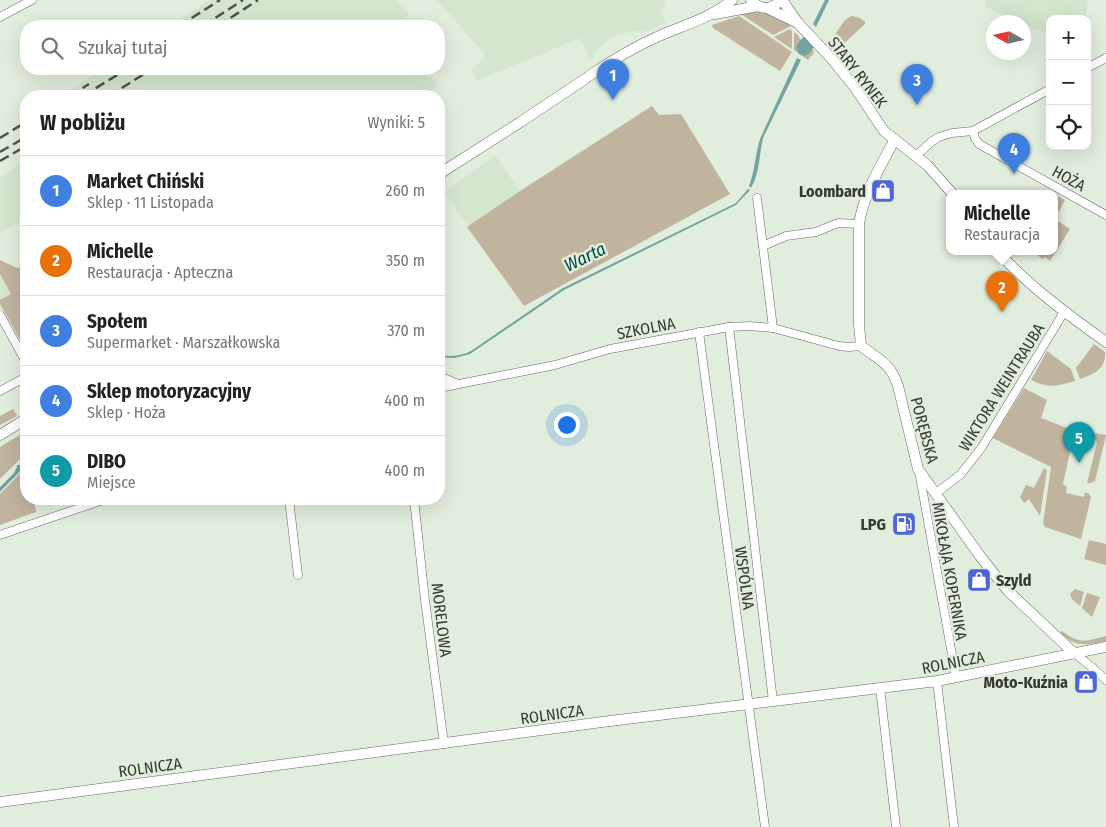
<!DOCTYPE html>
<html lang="pl">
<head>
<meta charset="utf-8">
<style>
	:root { --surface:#fff; --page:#f6f6f6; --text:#222; --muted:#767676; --line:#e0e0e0; --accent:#4c65d9 }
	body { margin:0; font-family:"Fira Sans Condensed",sans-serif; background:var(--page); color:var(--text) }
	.controls { position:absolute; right:15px; top:15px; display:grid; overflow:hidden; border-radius:10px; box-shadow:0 5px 20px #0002 }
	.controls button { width:45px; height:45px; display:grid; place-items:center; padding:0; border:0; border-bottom:1px solid var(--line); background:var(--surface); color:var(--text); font:25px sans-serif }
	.compass { position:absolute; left:986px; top:15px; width:45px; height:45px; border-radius:50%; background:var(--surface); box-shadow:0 5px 20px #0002; rotate:279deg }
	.you { position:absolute; left:566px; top:424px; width:18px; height:18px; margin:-12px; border:4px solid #fff; border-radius:50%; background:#1a73e8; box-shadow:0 0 0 8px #1a73e833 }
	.badge { display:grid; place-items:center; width:32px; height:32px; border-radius:50%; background:var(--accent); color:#fff; font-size:16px; font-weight:700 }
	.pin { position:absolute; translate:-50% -41px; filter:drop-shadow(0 1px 2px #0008) }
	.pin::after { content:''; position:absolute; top:26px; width:18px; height:15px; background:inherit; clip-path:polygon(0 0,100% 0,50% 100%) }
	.popup { position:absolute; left:946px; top:190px; width:112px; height:65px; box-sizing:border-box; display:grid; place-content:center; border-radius:10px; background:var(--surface); filter:drop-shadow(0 1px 4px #0005); font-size:16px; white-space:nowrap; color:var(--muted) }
	.popup b { font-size:19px; color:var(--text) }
	.popup::after { content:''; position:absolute; left:50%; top:100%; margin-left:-10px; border:10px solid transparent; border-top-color:var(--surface) }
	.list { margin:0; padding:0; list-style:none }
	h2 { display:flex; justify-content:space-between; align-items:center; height:65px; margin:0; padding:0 20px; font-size:21px }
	h2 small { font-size:16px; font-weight:400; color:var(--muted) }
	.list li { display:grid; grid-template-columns:32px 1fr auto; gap:15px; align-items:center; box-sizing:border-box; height:70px; padding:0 20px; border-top:1px solid var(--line) }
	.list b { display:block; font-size:19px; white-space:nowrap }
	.list p { margin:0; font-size:16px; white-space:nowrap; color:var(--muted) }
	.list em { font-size:16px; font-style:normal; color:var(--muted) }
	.icon { flex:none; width:28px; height:28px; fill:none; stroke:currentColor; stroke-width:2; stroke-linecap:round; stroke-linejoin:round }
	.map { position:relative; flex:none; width:1106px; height:827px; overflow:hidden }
	.search { position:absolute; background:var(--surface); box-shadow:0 5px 20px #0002; left:20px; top:20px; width:425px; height:55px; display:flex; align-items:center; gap:12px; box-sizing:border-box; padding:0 18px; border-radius:20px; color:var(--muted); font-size:19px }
	.panel { position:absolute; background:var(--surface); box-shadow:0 5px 20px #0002; left:20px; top:90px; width:425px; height:415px; border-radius:20px }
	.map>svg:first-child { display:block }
	.built { fill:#d5e6cf }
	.green { fill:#c0b49f }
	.water { fill:#74a3a0 }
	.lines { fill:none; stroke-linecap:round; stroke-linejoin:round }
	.river { stroke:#74a3a0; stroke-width:15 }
	.street-casing { stroke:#616b5d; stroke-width:9 }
	.secondary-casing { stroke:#616b5d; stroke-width:11 }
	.street { stroke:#fff; stroke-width:8 }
	.secondary { stroke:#fff; stroke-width:10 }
	.rail { stroke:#4e544b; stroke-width:2.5; stroke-dasharray:10 5; stroke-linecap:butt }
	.labels { text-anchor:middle; stroke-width:5; stroke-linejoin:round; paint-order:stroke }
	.street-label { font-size:16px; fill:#353a33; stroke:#e1eddd }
	.poi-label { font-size:16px; font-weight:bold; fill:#353a33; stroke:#e1eddd; text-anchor:end }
	.water-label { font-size:18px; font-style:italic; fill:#004b48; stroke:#e1eddd }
</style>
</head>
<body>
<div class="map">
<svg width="1106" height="827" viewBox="0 0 1106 827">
	<rect width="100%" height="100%" fill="#e1eddd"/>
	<g class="built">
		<path d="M210 0H396L409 15 397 26H169Z"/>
		<path d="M437 0H663L666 7 660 9 666 23 646 32 640 30 617 35 608 40 597 50 594 58 589 60 580 38 476 81 471 70 486 56Z"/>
		<path d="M986 0H1088L1085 19H1050V35L1024 24V22H1019L985 7Z"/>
		<path d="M102 69H423L438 85 427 96H60L97 73Z"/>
		<path d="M495 155 520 191 468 226 445 192Z"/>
		<path d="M26 161V219L0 233V177Z"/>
		<path d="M0 274 11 294 0 300Z"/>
	</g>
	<g class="green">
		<path d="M753 12C767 12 779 18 791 26L773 35 739 13Z"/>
		<path d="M739 16 792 52 780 71 713 28 712 25Z"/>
		<path d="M852 16 860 18 865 22V24L839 48 835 50 830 43C836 35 842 19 852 16Z"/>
		<path d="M790 29 792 31V49L774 37Z"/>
		<path d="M794 32C803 38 799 43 806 48L809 47 814 51 813 54 808 60 794 50Z"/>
		<path d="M652 106 659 115 681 114 730 194 524 306 467 227 520 191Z"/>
		<path d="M1058 196 1065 200 1055 219 1070 229 1050 261 1045 257 1042 259 1033 251H1054L1055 203Z"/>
		<path d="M0 260 17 268 26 266V350L0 304V300L11 294 0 274Z"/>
		<path d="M1094 344 1105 352C1106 370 1093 374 1080 379L1076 368Z"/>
		<path d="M1047 351 1071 369 1075 381C1056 386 1050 389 1031 380Z"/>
		<path d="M1024 388 1047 400 1041 418 1067 428 1070 433 1069 442 1072 443 1063 484 1067 487 1066 493 1084 497 1085 492 1089 494 1091 497 1081 539 1045 527 1043 524 1051 467 993 438Z"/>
		<path d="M13 409 17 416 0 425V416Z"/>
		<path d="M26 431V453L0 479V447Z"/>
		<path d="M1078 431 1106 435 1095 481 1091 483H1087L1097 443 1096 440Z"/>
		<path d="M26 467V499H34L36 512 0 525V494Z"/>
		<path d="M1044 468 1047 470 1040 516 1029 499 1024 503 1020 497 1026 485 1034 488Z"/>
		<path d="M1089 540 1106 544V565L1084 559Z"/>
		<path d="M1075 589 1084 592 1080 606 1072 599 1070 594Z"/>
		<path d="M1087 593 1100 597 1092 617 1082 608Z"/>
		<path d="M1062 631C1081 645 1085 641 1106 636V641C1086 645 1077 648 1060 633Z"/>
	</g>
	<g class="water">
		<path d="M825 0H829L816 27 813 24Z"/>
		<path d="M797 58 801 60 763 138C759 154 760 173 751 188L749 186C755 171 755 155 760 139Z"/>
		<path d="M748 189 750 190 736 205 564 290 470 354 454 358 439 357V355C450 357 461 356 471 351L563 288 736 203Z"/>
		<path d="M26 459V465L0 492V487L14 473 17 467V465H20Z"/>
	</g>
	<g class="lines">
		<path class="river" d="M804 48 807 44"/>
		<defs>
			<g id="street">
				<path d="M0 17 32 0"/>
				<path d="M1087 68 1106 58"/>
				<path d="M973 131 975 138 979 144 1106 215"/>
				<path d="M916 156 931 142 939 137 952 133 973 131 1050 89"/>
				<path d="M757 198 773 328"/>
				<path d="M763 246 786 236 816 232 838 223 859 224"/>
				<path d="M0 315 26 362"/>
				<path d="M729 327 773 701"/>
				<path d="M699 332 765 827"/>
				<path d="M439 376 458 384"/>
				<path d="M439 388 555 365 610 349 729 327 750 326 773 328 839 346 849 347 861 346"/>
				<path d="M0 391 26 377"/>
				<path d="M919 471 956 677"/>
				<path d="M935 494 960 475 982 447 1064 312"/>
				<path d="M289 499 298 575"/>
				<path d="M414 499 425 600 444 744"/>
				<path d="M0 535 106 499"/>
				<path d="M1074 653 1093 668 1106 680"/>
				<path d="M937 681 954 827"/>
				<path d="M880 688 896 827"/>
			</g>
			<g id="secondary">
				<path d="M751 0C760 11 772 10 781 0"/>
				<path d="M782 0 798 23 831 58 853 85 884 131 927 165 952 193"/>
				<path d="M767 8 798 23"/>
				<path d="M715 14 758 6"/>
				<path d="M589 76C611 61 634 47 659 36 684 25 711 18 732 0"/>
				<path d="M522 121 585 79"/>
				<path d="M895 139C880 167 864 193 859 224V325L861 346C880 361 890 362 898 386L918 469 980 556 1008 591 1074 653"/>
				<path d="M439 174 519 123"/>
				<path d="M997 251C1029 286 1067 314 1106 342"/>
				<path d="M0 435 26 419"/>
				<path d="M0 802 602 722 937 681 1106 647"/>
			</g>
		</defs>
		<use href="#street" class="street-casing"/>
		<use href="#secondary" class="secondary-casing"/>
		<use href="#street" class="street"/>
		<use href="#secondary" class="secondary"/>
		<g class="rail">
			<path d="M179 26 220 0"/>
			<path d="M203 26 243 0"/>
			<path d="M218 26 258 0"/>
			<path d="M70 96 89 84"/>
			<path d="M83 96 127 69"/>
			<path d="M109 96 152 69"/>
			<path d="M0 138 26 122"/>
			<path d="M0 152 26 137"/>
			<path d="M0 161 26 146"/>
		</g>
	</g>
	<defs>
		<symbol id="shop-square" viewBox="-11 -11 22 22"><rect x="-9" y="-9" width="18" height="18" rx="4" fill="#4c65d9" stroke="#e1eddd"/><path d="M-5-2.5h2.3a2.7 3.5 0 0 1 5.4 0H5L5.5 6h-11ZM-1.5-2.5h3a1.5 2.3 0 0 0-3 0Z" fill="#fff"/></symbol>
		<symbol id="fuel-square" viewBox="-11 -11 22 22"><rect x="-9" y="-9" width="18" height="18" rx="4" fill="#4c65d9" stroke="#e1eddd"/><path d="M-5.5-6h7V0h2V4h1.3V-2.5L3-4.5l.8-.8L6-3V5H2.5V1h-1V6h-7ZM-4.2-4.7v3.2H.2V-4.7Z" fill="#fff"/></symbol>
	</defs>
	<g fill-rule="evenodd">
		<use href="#shop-square" x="869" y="177" width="28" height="28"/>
		<use href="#fuel-square" x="890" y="510" width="28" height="28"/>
		<use href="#shop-square" x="965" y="566" width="28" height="28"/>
		<use href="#shop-square" x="1072" y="668" width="28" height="28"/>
	</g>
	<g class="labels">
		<g class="street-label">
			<text transform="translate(858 72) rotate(52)" y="6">STARY RYNEK</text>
			<text transform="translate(1069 178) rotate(29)" y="6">HOŻA</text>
			<text transform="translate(646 328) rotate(-11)" y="6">SZKOLNA</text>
			<text transform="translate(1001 387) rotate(-58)" y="6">WIKTORA WEINTRAUBA</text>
			<text transform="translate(925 430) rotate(75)" y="6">PORĘBSKA</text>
			<text transform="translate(950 571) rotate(80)" y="6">MIKOŁAJA KOPERNIKA</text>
			<text transform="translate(745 578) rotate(82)" y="6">WSPÓLNA</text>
			<text transform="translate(442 620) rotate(83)" y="6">MORELOWA</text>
			<text transform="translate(953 662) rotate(-11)" y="6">ROLNICZA</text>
			<text transform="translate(552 714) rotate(-8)" y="6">ROLNICZA</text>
			<text transform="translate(150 767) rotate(-8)" y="6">ROLNICZA</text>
		</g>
		<g class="poi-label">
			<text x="866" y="197">Loombard</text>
			<text x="886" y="530">LPG</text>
			<text x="996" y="586" text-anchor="start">Szyld</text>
			<text x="1068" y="688">Moto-Kuźnia</text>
		</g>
		<g class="water-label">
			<text transform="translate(585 257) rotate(-26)" y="6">Warta</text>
		</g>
	</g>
</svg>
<div class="controls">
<button>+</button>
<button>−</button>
<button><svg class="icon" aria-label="locate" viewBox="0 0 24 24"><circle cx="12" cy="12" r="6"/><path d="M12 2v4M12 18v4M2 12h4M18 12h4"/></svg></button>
</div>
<svg class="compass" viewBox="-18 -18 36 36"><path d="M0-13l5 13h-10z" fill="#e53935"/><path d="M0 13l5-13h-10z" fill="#767676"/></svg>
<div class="you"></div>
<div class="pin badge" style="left:613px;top:100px;background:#3f7fe0">1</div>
<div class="pin badge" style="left:1002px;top:312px;background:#e8710a">2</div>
<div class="popup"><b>Michelle</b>Restauracja</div>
<div class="pin badge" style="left:917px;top:105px;background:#3f7fe0">3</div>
<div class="pin badge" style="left:1014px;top:174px;background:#3f7fe0">4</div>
<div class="pin badge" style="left:1079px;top:463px;background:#0f9aa8">5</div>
<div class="search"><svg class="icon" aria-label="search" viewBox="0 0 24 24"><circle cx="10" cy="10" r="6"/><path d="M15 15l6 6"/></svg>Szukaj tutaj</div>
<section class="panel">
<h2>W pobliżu<small>Wyniki: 5</small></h2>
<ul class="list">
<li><span class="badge" style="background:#3f7fe0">1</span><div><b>Market Chiński</b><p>Sklep · 11 Listopada</p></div><em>260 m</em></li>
<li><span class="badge" style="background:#e8710a">2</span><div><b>Michelle</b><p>Restauracja · Apteczna</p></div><em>350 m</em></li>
<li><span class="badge" style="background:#3f7fe0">3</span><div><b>Społem</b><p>Supermarket · Marszałkowska</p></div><em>370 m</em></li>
<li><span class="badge" style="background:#3f7fe0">4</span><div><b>Sklep motoryzacyjny</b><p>Sklep · Hoża</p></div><em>400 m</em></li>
<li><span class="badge" style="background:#0f9aa8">5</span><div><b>DIBO</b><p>Miejsce</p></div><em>400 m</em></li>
</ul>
</section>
</div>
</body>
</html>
